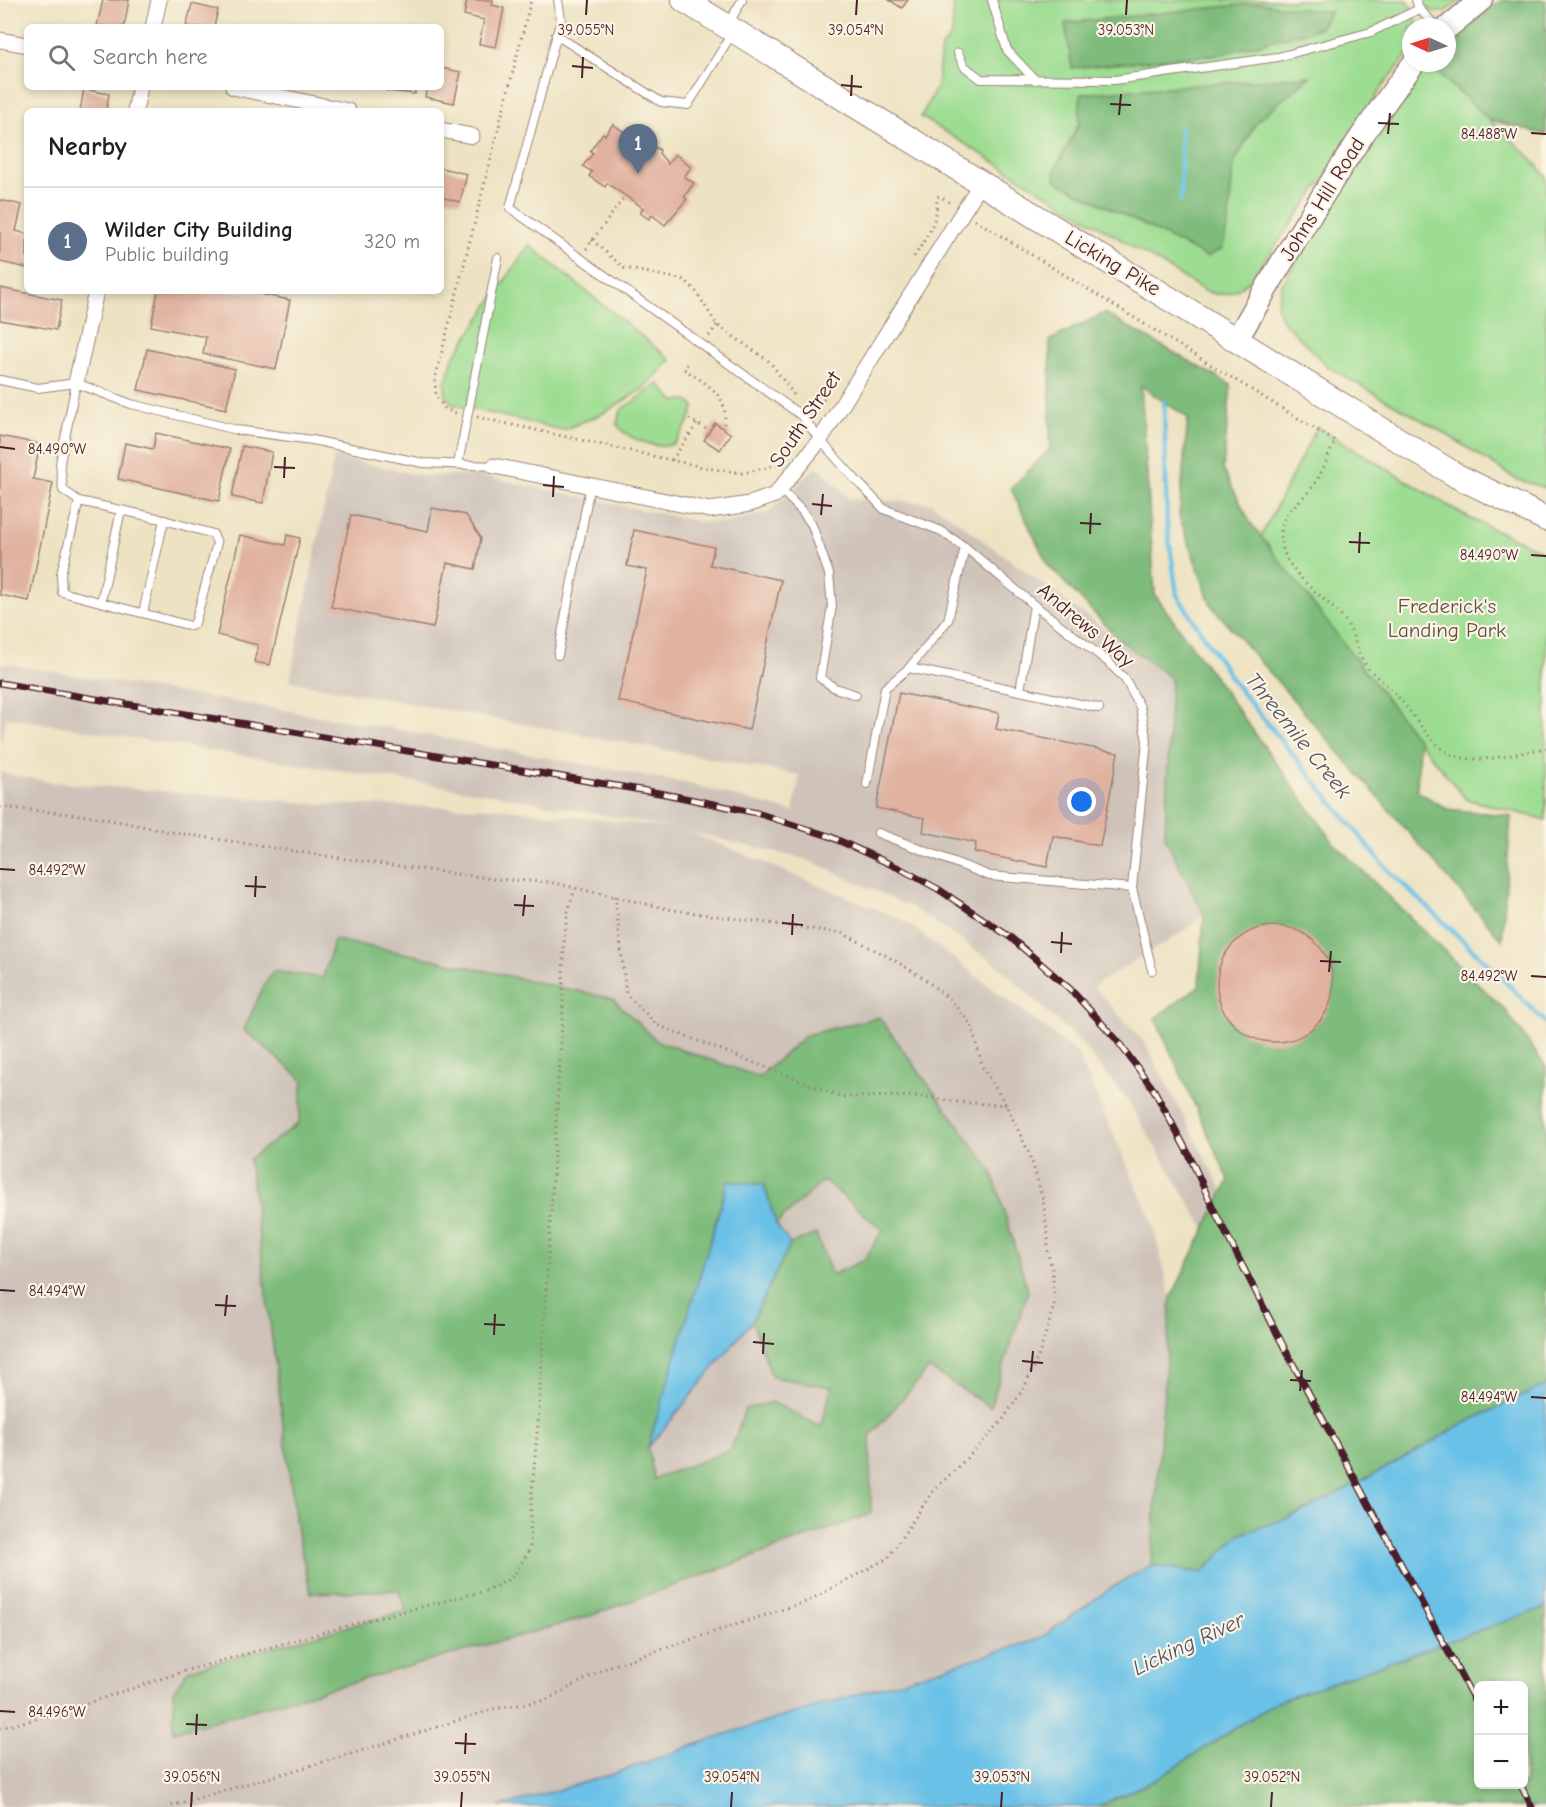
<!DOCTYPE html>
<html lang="en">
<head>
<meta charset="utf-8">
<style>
	:root { --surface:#fff; --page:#f2f2f2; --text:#202124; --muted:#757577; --line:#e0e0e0; --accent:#1a73e8 }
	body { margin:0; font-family:"Comic Neue",sans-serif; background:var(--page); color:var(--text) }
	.controls { position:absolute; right:18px; bottom:18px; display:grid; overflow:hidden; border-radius:9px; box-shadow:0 3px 9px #0003 }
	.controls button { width:54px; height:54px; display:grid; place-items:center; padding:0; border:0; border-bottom:2px solid var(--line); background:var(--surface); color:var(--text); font:30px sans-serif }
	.compass { position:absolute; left:1402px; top:18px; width:54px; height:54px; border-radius:50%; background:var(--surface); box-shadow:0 3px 9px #0003; rotate:274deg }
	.you { position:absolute; left:1082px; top:802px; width:21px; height:21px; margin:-15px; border:4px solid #fff; border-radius:50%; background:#1a73e8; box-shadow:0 0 0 9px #1a73e833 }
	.badge { display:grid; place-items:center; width:39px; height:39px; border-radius:50%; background:var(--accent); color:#fff; font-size:20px; font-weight:700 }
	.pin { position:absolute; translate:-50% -50px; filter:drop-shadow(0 2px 3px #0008) }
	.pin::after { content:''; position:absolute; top:32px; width:21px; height:18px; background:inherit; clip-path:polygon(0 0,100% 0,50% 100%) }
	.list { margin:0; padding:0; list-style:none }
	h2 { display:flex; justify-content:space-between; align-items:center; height:78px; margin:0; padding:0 24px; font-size:26px }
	h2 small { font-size:20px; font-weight:400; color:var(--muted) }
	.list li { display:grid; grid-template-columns:39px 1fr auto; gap:18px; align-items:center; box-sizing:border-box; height:108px; padding:0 24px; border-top:2px solid var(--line) }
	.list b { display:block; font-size:22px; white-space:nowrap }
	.list p { margin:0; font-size:20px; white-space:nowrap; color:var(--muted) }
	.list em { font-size:20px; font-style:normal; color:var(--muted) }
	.icon { flex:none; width:33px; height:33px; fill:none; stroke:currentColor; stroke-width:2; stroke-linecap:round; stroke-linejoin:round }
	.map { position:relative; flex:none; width:1546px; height:1807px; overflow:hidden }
	.search { position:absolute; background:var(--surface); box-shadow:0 3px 9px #0003; left:24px; top:24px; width:420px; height:66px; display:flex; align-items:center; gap:15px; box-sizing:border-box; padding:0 21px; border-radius:9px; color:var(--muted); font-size:22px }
	.panel { position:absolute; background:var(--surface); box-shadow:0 3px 9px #0003; left:24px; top:108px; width:420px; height:186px; border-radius:9px }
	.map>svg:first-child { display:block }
	.built { fill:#f0d6bc }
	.industrial { fill:#cec2b9 }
	.green { fill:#9ddd92; stroke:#747e5e; stroke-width:1.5; fill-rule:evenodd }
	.forest { fill:#7ebc7c; stroke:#646e54; stroke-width:1.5; fill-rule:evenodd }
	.water { fill:#6ac1e7; stroke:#5a7089; stroke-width:1.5 }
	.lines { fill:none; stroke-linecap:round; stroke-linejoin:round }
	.stream { stroke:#6ac1e7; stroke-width:4.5 }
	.building { fill:#e1b2a0 }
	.lane-casing { stroke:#9c8177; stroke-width:10 }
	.street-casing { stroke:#9c8177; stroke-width:17 }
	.secondary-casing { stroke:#9c8177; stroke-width:25 }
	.primary-casing { stroke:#9c8177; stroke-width:26 }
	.path { stroke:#9c8177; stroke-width:3; stroke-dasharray:1.5 4.5; stroke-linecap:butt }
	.lane { stroke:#fff; stroke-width:8 }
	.street { stroke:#fff; stroke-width:15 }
	.secondary { stroke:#fff; stroke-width:22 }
	.primary { stroke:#fff; stroke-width:24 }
	.rail-casing { stroke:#4a1f2b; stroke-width:7 }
	.rail { stroke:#fcf5e5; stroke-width:4.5; stroke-dasharray:14; stroke-linecap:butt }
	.ticks { fill:none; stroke:#4a1f2b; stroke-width:2 }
	.labels { text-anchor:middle; stroke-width:4.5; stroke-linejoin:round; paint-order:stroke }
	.street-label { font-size:21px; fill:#4a1f2b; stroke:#fcf5e5 }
	.park-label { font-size:21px; fill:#5f4e45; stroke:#fcf5e5 }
	.water-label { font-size:22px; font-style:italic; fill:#545063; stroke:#fcf5e5 }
	.ticks-label { font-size:15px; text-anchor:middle; fill:#4a1f2b; stroke:#fcf5e5; stroke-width:4.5; stroke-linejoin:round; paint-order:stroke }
</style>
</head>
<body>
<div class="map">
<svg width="1546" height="1807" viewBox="0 0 1546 1807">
	<rect width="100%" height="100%" fill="#fcf5e5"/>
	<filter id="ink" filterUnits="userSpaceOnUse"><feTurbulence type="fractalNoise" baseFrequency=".0167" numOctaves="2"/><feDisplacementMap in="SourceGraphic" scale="12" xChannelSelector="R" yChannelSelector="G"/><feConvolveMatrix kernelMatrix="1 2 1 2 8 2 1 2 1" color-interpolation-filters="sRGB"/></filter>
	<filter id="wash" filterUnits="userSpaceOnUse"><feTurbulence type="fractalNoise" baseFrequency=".008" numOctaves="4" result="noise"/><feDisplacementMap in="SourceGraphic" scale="24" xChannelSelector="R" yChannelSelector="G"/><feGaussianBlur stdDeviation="1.35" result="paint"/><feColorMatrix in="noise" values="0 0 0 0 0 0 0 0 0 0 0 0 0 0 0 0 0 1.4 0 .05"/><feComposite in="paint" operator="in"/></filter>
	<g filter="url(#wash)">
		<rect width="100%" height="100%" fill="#ede3c3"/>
		<path class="built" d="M738 0H776L765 21 763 16Z"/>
		<path class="industrial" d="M334 457 423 476 477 475 699 522 727 523 768 513 815 468 822 469 849 499 932 503 1171 678 1165 837 1204 915 1180 934 1093 986 1145 1043 1223 1192 1205 1229 1128 1101 1077 1039 996 964 913 908 808 860 690 832 903 920 1077 1053 1152 1221 1171 1298 1151 1565 1110 1589 1040 1639 726 1734 610 1775 499 1807H0V773L52 782 318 804 497 808 672 828 497 795 169 744 6 717 0 748V663L373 725 689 784 793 812 800 775 290 681Z"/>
		<g class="green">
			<path d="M958 0H1408L1419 27H1411V51L1382 87 1333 166 1251 280C1235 292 1226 299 1205 291L921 117 937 86 941 48 952 35 954 3ZM1309 77 1257 121 1233 165 1229 216 1208 257 1056 181 1054 172 1079 123 1081 94Z"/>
			<path d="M1421 0H1462L1444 12H1433Z"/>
			<path d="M1427 63 1527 154 1546 176V488L1516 479 1446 434 1328 367 1281 319 1277 305 1282 285 1385 117Z"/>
			<path d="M529 245 671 360 644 388 604 413 563 430 455 405 446 398 445 383 453 358Z"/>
			<path d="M659 384 674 401C682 400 688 399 694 406 694 414 678 443 670 445 655 449 622 437 617 423L621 410Z"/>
			<path d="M1317 427 1469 518 1546 553V820L1466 799 1257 544Z"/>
		</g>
		<g class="forest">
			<path d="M1502 0H1546V135L1490 120 1427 63H1447V44L1466 25Z"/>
			<path d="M1258 3 1330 12 1320 28 1221 54 1072 68 1065 23Z"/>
			<path d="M1310 76 1257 121 1233 165 1229 217 1223 248 1207 257 1056 181 1054 172 1079 124 1081 94Z"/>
			<path d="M1104 313 1231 385 1223 469 1250 522 1419 741 1417 791 1447 809 1511 816 1502 940 1211 605 1179 516 1188 418 1141 386 1155 595 1334 843 1506 1011 1546 1067V1385L1463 1424 1390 1466 1298 1514 1239 1535 1202 1573 1151 1565 1171 1298 1229 1180 1155 1018 1199 986 1204 915 1165 837 1171 678 1120 640 1048 565 1011 489 1050 448V340Z"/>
			<path d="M334 940 414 955 613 999 657 1041 759 1077 806 1035 879 1017 992 1171 1028 1291 990 1407 929 1368 870 1436 871 1514 584 1618 173 1732 174 1691 188 1670 406 1611 399 1590 311 1593 297 1532 249 1159 299 1123 303 1080 244 1030 260 994 273 971 323 978ZM824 1180 883 1230 864 1260 832 1275 816 1234 790 1244 752 1321 772 1377 832 1387 821 1427 772 1402 745 1409 731 1450 654 1479 648 1448 728 1182 764 1185 776 1224Z"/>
			<path d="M1546 1607V1807H1096L1157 1779 1276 1702ZM1478 1686H1524V1784H1478Z"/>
		</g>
		<g class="water">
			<path d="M728 1181 764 1185 776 1224 790 1244 752 1321 648 1448Z"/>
			<path d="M1546 1385V1607L1276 1702 1157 1779 1096 1807H499L610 1775 726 1734 1039 1639 1110 1589 1151 1565 1202 1573 1239 1535 1298 1514 1390 1466 1463 1424Z"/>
		</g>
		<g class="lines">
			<g class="stream">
				<path d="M1181 201V127"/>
				<path d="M1164 402 1167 524 1177 595 1235 684 1387 869 1491 967 1546 1023"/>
			</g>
		</g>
		<g id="blocks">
			<g class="building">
				<path d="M103 0H129L124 27 97 26Z"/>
				<path d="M467 0H493L492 5 504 8 496 47 479 44 484 20 464 15Z"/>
				<path d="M889 0H908L902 8Z"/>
				<path d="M192 4 218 10 214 27H186Z"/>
				<path d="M441 68 461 72 454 103 425 97 427 87H441Z"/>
				<path d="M387 87H415V94L387 91Z"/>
				<path d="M84 89 109 94 106 111H80Z"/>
				<path d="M613 124 644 146 649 145 654 149 655 147 660 150 659 153 668 164 675 154 691 167 684 177 694 183 684 197 687 199 665 225 652 215 649 219 640 213 643 208 607 183 605 187 589 176 592 172 583 166 593 153 590 151 603 133 605 135Z"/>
				<path d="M441 168 467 174 460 202 441 197Z"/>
				<path d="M0 200 22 205 16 231 27 234V268L0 262Z"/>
				<path d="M0 288 62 300 56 330 0 320Z"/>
				<path d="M158 291H243L290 300 276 369 203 354 206 337 151 326Z"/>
				<path d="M147 349 235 369 226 409 138 390Z"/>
				<path d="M715 423 731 434 720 450 704 440Z"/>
				<path d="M156 433 230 449 219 501 118 479 125 443 153 449Z"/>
				<path d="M0 436 40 444 33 479 53 483 29 601 0 595Z"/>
				<path d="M242 446 272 452 263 503 232 497Z"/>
				<path d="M432 508 466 515 481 538 475 569 447 563 433 628 331 607 351 515 428 531Z"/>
				<path d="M634 530 714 547 710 565 781 580 749 730 618 701 647 570 627 566Z"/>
				<path d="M240 535 285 545 287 535 300 538 270 665 254 662 258 645 217 635Z"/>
				<path d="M899 693 999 713 996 729 1118 753 1100 846 1053 836 1047 867 974 852 976 843 923 832 925 818 876 808Z"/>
				<circle cx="1275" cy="984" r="58"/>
			</g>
		</g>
	</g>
	<g filter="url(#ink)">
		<use href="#blocks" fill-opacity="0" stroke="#9c8177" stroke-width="1.5"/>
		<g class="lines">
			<defs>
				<g id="lane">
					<path d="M558 0 561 19 510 208 802 416 820 440 855 479 884 509 939 530 965 547 1034 605 1107 661 1125 679 1140 707 1147 741 1132 888 1152 970"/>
					<path d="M992 0 1007 50 1035 80"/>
					<path d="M1416 0 1419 9 1437 27"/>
					<path d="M729 23 742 0"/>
					<path d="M556 35 661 102 688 105 733 32"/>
					<path d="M958 53 964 66 981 79 1115 80 1278 57 1371 32 1419 9"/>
					<path d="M0 380 38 388 76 383 131 404 237 430 312 440 423 463 494 466"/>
					<path d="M76 383 60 463 63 490 79 501 157 518 213 534 217 543 195 623 191 626 62 592 61 574 79 501"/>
					<path d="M458 464 498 258"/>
					<path d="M781 490 802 511 812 525 829 574 832 606 820 678 835 688 856 695"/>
					<path d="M965 547 948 620 909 668 1020 691 1034 605"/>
					<path d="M101 602 121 510"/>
					<path d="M143 613 164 520"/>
					<path d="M558 655 590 486"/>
					<path d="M1020 691 1099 708"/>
					<path d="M867 784 885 688 909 668"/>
					<path d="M878 833 990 876 1132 888"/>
				</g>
				<g id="street">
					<path d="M153 27 159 0"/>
					<path d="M0 40 27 45"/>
					<path d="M233 87 348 111"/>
					<path d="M135 111 140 87"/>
					<path d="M441 130 472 136"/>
					<path d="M76 383 96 291"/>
					<path d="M494 466 710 510 750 504 775 495 820 440 981 183"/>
				</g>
				<g id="secondary">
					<path d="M1447 28 1481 0"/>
					<path d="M1237 339C1291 245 1348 150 1414 63"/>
				</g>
				<path id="primary" d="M684 0 1457 476 1546 519"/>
			</defs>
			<use href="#lane" class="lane-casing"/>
			<use href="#street" class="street-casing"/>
			<use href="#secondary" class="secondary-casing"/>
			<use href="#primary" class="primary-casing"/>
			<g class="path">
				<path d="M975 220 1335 441C1328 456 1323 472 1313 486 1302 502 1282 510 1281 533 1279 573 1326 595 1346 622 1355 635 1356 651 1365 664 1373 675 1384 682 1394 692 1408 707 1432 745 1448 753 1477 767 1515 753 1546 748"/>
				<path d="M592 240 624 268 685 280 695 290 717 325 770 362 794 395"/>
				<path d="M586 249 625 196"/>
				<path d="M914 257C928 234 937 225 937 197L940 196 950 203"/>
				<path d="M709 336 717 325"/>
				<path d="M687 364 684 369C707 385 732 395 723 428"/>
				<path d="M806 404H811L828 398"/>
				<path d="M456 413 446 410 436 396 435 379 531 0"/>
				<path d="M477 417 707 468 742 473 779 465"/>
				<path d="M689 419 710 431"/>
				<path d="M672 460 697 424"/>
				<path d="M0 807 91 816 171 832 332 857 494 879 549 882 673 910 842 933 887 956 922 977 949 999 971 1024 983 1068 1006 1105 1030 1155 1043 1199 1048 1239V1254L1052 1269 1055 1303 1040 1352 1024 1388 1002 1421 966 1459 933 1491 888 1558 808 1601 608 1667 546 1700 494 1709 344 1756 167 1807"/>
				<path d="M615 896 626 994 657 1025 842 1097 921 1096 958 1102 1006 1105"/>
				<path d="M0 1728 51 1715 188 1670 361 1622 485 1591 506 1581 515 1574 530 1549 531 1504 539 1410 563 1007C564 967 560 927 575 889"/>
			</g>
			<use href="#lane" class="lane"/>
			<use href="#street" class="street"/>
			<use href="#secondary" class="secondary"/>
			<use href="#primary" class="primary"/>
			<defs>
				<g id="rail">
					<path d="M0 683 665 794 757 813 791 824 829 836 901 869 938 889 1010 937 1070 989 1096 1017 1116 1039 1154 1090 1189 1155 1213 1208 1286 1351 1478 1707"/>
					<path d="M1520 1784 1532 1807"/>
				</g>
			</defs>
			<use href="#rail" class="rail-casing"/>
			<use href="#rail" class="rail"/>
		</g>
	</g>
	<path class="ticks" d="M586 15 587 0M856 15 857 0M1126 15 1127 0M572 66 593 68M582 78 583 57M841 85 862 87M851 96 852 75M1110 104 1131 105M1119 115 1121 94M1378 123 1399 124M1531 133 1546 134M1388 134 1390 113M0 447 15 449M274 467 295 468M284 478 285 457M543 485 564 487M553 497 554 476M812 504 832 506M821 515 823 494M1080 523 1101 524M1090 534 1091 513M1349 542 1370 543M1359 553 1360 532M1531 555 1546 556M0 869 15 870M245 886 266 887M255 897 256 876M514 905 534 906M523 916 525 895M782 923 803 925M792 935 793 914M1051 942 1072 944M1061 953 1062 932M1320 961 1341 962M1329 972 1331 951M1531 976 1546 977M0 1290 15 1291M215 1305 236 1306M225 1316 227 1295M484 1324 505 1325M494 1335 495 1314M753 1342 774 1344M763 1354 764 1333M1022 1361 1043 1363M1031 1372 1033 1351M1290 1380 1311 1381M1300 1391 1302 1370M1531 1397 1546 1398M0 1711 15 1712M186 1724 207 1725M196 1735 197 1714M455 1743 476 1744M465 1754 466 1733M191 1807 192 1792M461 1807 462 1792M731 1807 732 1792M1001 1807 1002 1792M1271 1807 1272 1792"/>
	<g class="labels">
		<g class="street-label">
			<text transform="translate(1322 199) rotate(-58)" y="7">Johns Hill Road</text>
			<text transform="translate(1113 263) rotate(31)" y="7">Licking Pike</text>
			<text transform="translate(805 419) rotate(-56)" y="7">South Street</text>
			<text transform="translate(1086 625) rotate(40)" y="7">Andrews Way</text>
		</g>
		<g class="park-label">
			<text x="1447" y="613">Frederick's<tspan x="1447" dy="24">Landing Park</tspan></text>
		</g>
		<g class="water-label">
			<text transform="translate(1299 735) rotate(51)" y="8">Threemile Creek</text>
			<text transform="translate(1188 1643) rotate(-25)" y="8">Licking River</text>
		</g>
	</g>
	<g class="ticks-label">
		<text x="586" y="35">39.055°N</text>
		<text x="856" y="35">39.054°N</text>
		<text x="1126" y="35">39.053°N</text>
		<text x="1489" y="139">84.488°W</text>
		<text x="57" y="454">84.490°W</text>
		<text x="1489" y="560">84.490°W</text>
		<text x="57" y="875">84.492°W</text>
		<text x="1489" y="981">84.492°W</text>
		<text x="57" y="1296">84.494°W</text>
		<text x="1489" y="1402">84.494°W</text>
		<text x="57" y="1717">84.496°W</text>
		<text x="192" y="1782">39.056°N</text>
		<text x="462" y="1782">39.055°N</text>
		<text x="732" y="1782">39.054°N</text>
		<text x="1002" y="1782">39.053°N</text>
		<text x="1272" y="1782">39.052°N</text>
	</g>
</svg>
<div class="controls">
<button>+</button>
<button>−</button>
</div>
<svg class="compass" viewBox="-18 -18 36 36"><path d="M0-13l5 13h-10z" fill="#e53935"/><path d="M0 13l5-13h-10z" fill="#757577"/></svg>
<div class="you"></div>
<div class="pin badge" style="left:638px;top:174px;background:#5c6f8a">1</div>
<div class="search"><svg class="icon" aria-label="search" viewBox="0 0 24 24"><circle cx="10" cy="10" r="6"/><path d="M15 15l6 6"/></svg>Search here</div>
<section class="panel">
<h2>Nearby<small></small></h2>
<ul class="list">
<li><span class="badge" style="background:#5c6f8a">1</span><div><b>Wilder City Building</b><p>Public building</p></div><em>320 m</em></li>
</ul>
</section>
</div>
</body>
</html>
